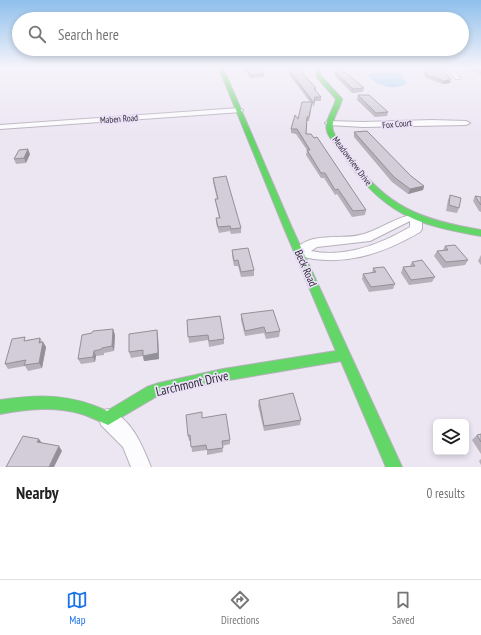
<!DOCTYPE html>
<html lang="en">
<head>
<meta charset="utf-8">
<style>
	:root { --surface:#fff; --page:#f6f6f6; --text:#222; --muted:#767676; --line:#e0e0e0; --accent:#1a73e8 }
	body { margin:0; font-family:"PT Sans Narrow",sans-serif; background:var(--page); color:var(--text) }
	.controls { position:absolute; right:12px; bottom:12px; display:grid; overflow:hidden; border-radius:6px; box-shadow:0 2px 6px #0003 }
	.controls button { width:36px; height:36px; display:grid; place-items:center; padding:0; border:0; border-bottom:1px solid var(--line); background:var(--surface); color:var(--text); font:20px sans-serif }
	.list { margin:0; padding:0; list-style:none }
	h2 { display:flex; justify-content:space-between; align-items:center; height:52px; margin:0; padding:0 16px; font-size:17px }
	h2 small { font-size:13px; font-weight:400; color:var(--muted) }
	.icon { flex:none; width:22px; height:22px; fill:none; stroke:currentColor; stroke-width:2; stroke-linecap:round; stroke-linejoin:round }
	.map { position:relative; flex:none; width:481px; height:467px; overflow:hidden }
	.search { position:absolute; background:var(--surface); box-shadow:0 2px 6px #0003; left:12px; right:12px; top:12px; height:44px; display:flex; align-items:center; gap:10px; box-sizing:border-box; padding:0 14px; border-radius:22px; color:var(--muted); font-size:15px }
	.sheet { height:112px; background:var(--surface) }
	nav { display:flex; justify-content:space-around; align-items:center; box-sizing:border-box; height:56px; border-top:1px solid var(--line); background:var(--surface); font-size:11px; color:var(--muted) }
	nav a { display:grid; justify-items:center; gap:2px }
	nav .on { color:var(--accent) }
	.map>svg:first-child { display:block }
	.water { fill:#aad2f3 }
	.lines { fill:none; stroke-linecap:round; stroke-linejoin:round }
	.street-casing { stroke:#b6b1bb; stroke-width:2 }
	.fast-casing { stroke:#b6b1bb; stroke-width:2 }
	.street { fill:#fcfbfd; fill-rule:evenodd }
	.fast { fill:#63d668; fill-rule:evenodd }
	.wall { fill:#b5b0ba }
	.shaded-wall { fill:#939097 }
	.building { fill:#d2cdd8; stroke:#939097 }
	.labels { text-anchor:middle; stroke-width:3.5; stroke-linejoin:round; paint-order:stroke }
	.far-street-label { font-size:9px; fill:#312d36; stroke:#ebe1f8 }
	.street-label { font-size:11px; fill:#312d36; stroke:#ebe1f8 }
	.near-street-label { font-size:13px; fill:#312d36; stroke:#ebe1f8 }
</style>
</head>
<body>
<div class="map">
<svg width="481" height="467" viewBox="0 0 481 467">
	<rect width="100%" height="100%" fill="#ece6f3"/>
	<path class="water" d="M383 71 399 73 407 83C396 92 374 86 367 74Z"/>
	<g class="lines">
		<defs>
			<g id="street">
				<path d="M446 68H452L460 77V79H456Z"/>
				<path d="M239 108 243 110 242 112 0 129V125Z"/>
				<path d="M432 120 466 121 470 123 466 125 363 127 329 125 325 123 329 121 363 122Z"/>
				<path d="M416 214 422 217V229L420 232C381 255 340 268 296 255L294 252C307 230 343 241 364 234 383 228 395 217 416 214ZM410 221V227C381 244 345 258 311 251L317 247 370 241Z"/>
				<path d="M108 409C132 419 142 445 151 467H131L123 447 101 425 99 418 101 411Z"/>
			</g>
			<g id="fast">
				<path d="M219 68H223L292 228 402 467H386L341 361 223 381 159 395 108 425C99 421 91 417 82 414 55 406 27 409 0 414V400C40 394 70 394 107 411L147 387 159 383 223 369 336 351 284 228Z"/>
				<path d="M315 68H319L321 76 342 99C340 109 330 121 333 131 335 138 346 150 350 156 386 207 421 220 481 230V236C416 225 382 213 344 156 340 150 328 137 327 131 324 121 334 109 336 99L317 77Z"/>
			</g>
		</defs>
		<use href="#street" class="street-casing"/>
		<use href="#fast" class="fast-casing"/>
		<use href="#street" class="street"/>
		<use href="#fast" class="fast"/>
	</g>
	<g class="wall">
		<path d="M244 68H260L264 74V77L250 78Z"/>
		<path d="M421 68H441L450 83 443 84 426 78Z"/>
		<path d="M467 68H481V75L477 72H472Z"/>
		<path d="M289 70 302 73 316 88V91L321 97V101H315L314 107 312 104 309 121H307L306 134 366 210 365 215 352 217 337 194 335 195 324 178H321L306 155 307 150 296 134 291 133V129L310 102 289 74Z"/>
		<path d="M335 72 364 88 363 92 352 93 335 76Z"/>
		<path d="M358 95 388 112 387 116 375 117 357 100Z"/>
		<path d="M354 132 424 186 423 190 408 194 392 182 354 137Z"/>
		<path d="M30 154 26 163 16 164 14 159Z"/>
		<path d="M213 178 241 228V233L231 234 230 231 219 233 216 223V218H219L216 204 215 199H217L213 182Z"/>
		<path d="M450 195 459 208 457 213 446 211 448 200Z"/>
		<path d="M475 196 481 197V212L479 211 473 201Z"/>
		<path d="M445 246 468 260 465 265 443 268 434 256 437 251 443 250Z"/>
		<path d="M232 250 254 270V276L241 277 238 266H234L232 255Z"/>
		<path d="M481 255V265L478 261Z"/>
		<path d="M412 262 435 277 432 282 409 285 401 273 403 267 410 266Z"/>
		<path d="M373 268 395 284 393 289 369 292 362 279 363 274 372 273Z"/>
		<path d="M241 314 280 331 279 337 266 339 264 333 245 336 241 320Z"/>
		<path d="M187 320 224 339V344L209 347 208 340 189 343Z"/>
		<path d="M113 329 115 335 114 351 104 353V355L96 356 95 362 81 364 78 359Z"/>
		<path d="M158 336 159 359 144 361 143 356 131 358 129 352Z"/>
		<path d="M40 338 46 347 42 368 28 371 25 366 8 369 5 364 27 340Z"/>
		<path d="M259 400 301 420 300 425 264 431 258 405Z"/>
		<path d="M203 418 230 440V444L222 446 223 452 207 455V450L192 452 191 440 189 441 188 436Z"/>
		<path d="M481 434V454L472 440 477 435Z"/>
		<path d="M481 459V465L479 461Z"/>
	</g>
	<g class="shaded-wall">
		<path d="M451 79 450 83 443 84 444 81Z"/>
		<path d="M28 149 30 154 26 163 24 158Z"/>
		<path d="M424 186 423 190 408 194 410 189Z"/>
		<path d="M113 329 115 335 114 351 112 346Z"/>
		<path d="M157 330 158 336 159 359 144 361 143 356Z"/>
		<path d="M43 342 46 347 42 368 39 363Z"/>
		<path d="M94 351 96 356 95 362 93 357Z"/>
		<path d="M39 439 42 443 37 442Z"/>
		<path d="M59 446 62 451 54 467H49Z"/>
	</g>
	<g class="building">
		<path d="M246 68H260L264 74 250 75Z"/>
		<path d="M424 68H441L451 79 444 81 427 75Z"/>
		<path d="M301 69 302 73 316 88 314 89 321 97H315L314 103 289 70Z"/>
		<path d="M335 72H345L364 88 353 89Z"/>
		<path d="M358 95H369L388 112 376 113Z"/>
		<path d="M302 102H312L309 117H307L306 134H311L314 138 317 137 366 210 353 211 338 189 335 190 325 173H321L307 150H310L297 129H291L295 115 298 119Z"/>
		<path d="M367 131 411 176 424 186 410 189 394 177 354 132Z"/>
		<path d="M28 149 24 158 14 159 19 150Z"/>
		<path d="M226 176 241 228 231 229 230 226 218 227 216 218H220L215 199H218L213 178Z"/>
		<path d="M450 195 461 198 459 208 449 205Z"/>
		<path d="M475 196 481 197V205Z"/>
		<path d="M455 245 468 260 446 262 437 251 448 250 445 246Z"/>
		<path d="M248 248 254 270 241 272 238 260 234 261 232 250Z"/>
		<path d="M422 260 435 277 411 280 403 267 415 266 412 262Z"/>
		<path d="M384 267 395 284 371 287 363 274 376 272 373 268Z"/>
		<path d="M273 310 280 331 266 333 264 327 245 331 241 314Z"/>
		<path d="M220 316 224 339 209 341 208 335 188 337 187 320Z"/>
		<path d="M113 329 112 346 102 348V349L94 351 93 357 78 359 82 335 92 333 93 331Z"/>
		<path d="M157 330 158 353 143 356V350L129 352V334Z"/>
		<path d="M25 337 24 341 40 338 39 343 43 342 39 363 24 365 26 360 5 364 12 339Z"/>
		<path d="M293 393 301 420 264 426 259 400Z"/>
		<path d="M202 412V418L226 414 230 440 222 441 223 448 207 450 206 445 191 447 190 435 188 436 186 415Z"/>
		<path d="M481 434V442L477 435Z"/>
		<path d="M23 436 39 439 37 442 59 446 49 467H6Z"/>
	</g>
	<linearGradient id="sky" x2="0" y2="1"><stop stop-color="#8fc0ec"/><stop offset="0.51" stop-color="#f6f4fa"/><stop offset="1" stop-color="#f6f4fa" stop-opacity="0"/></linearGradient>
	<rect width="481" height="133" fill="url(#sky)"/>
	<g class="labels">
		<g class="far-street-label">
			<text transform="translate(119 119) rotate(-4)" y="3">Maben Road</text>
			<text transform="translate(397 124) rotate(-5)" y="3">Fox Court</text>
			<text transform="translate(352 161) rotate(53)" y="3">Meadowview Drive</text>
		</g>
		<g class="street-label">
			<text transform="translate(306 268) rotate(66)" y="4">Beck Road</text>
		</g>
		<g class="near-street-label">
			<text transform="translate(192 383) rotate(-13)" y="5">Larchmont Drive</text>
		</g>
	</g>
</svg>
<div class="controls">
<button><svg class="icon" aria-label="layers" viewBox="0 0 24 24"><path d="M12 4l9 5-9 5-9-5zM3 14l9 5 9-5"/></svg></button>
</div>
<div class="search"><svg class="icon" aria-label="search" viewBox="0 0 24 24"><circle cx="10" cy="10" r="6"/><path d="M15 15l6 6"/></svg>Search here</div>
</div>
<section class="sheet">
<h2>Nearby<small>0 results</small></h2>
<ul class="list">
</ul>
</section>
<nav>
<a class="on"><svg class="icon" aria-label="map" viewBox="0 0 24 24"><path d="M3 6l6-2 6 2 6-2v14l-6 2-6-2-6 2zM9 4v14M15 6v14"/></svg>Map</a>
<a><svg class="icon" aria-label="directions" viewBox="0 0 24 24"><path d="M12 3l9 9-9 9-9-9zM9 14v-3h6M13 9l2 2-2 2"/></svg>Directions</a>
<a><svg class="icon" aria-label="saved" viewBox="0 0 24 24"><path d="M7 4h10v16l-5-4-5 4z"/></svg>Saved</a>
</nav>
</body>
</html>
